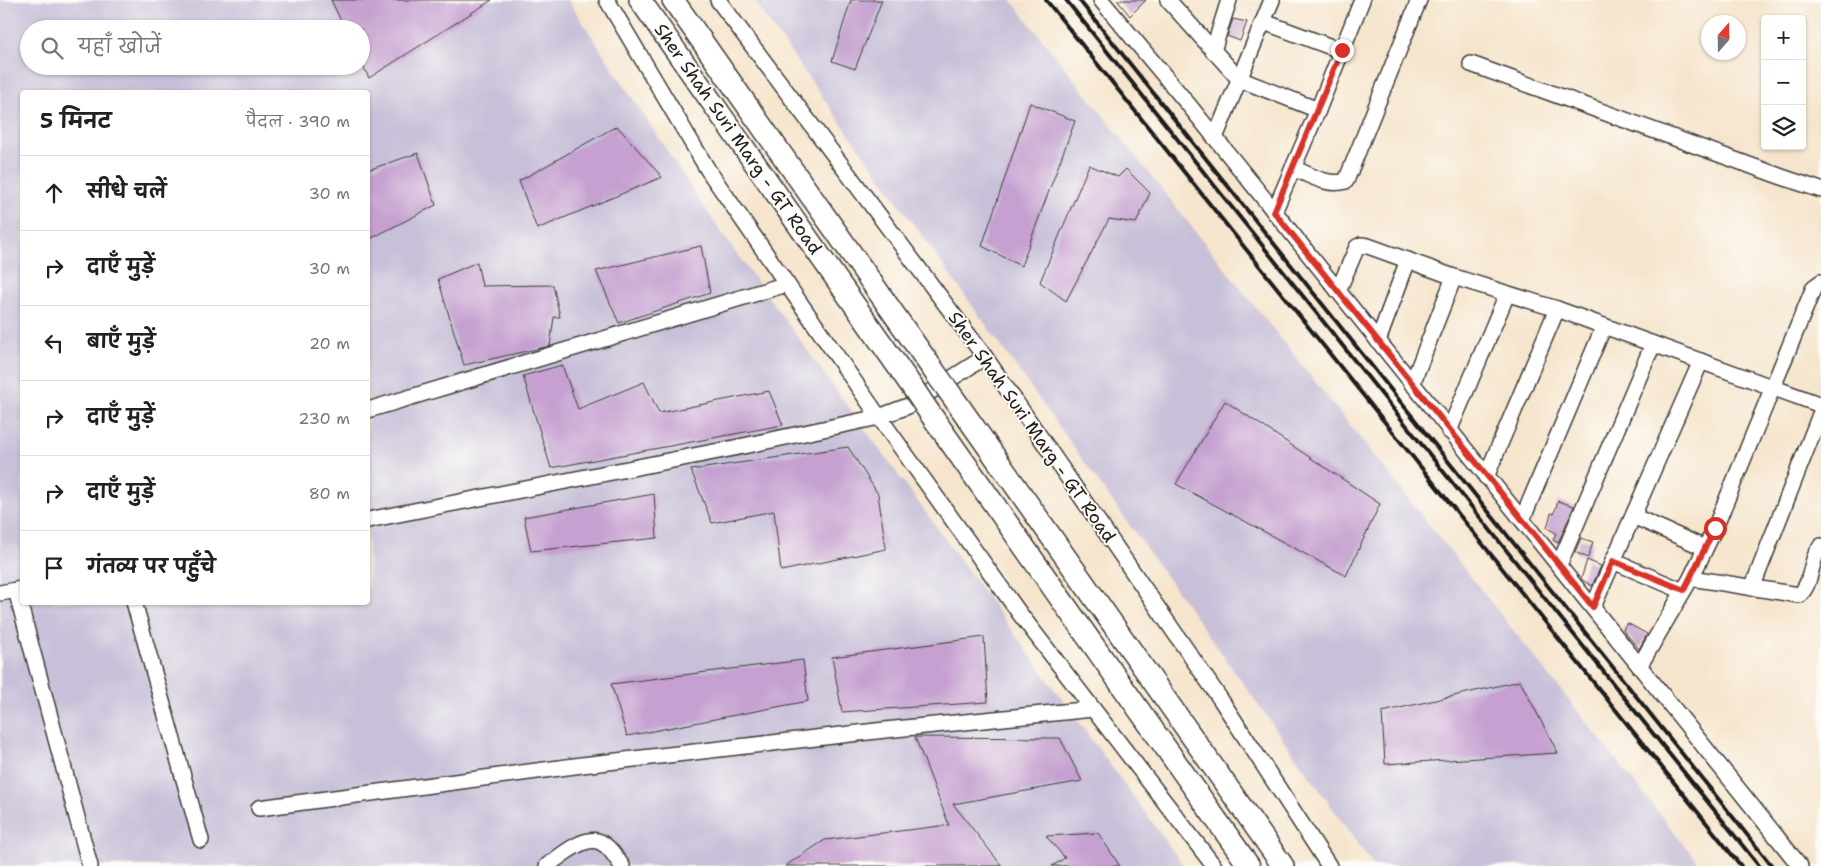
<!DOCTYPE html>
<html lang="hi">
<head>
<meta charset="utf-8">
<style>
	:root { --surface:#fff; --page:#f2f2f2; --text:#202124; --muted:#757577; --line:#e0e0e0 }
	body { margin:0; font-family:"Shantell Sans","Playpen Sans Deva",sans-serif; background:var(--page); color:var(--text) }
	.controls { position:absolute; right:15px; top:15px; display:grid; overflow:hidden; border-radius:5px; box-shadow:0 1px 4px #0004 }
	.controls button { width:45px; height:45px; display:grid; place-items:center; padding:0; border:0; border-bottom:1px solid var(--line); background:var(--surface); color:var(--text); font:25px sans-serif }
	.compass { position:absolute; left:1701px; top:15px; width:45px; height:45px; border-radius:50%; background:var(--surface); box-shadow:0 1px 4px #0004; rotate:20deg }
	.stop { position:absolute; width:15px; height:15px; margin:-11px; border:4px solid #d93025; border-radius:50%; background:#fff }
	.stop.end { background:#d93025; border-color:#fff; box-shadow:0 1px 5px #0008 }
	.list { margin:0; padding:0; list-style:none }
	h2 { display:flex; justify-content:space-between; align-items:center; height:65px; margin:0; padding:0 20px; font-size:21px }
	h2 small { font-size:16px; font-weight:400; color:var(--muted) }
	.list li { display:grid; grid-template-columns:32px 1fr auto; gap:15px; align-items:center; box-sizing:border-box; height:75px; padding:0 20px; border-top:1px solid var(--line) }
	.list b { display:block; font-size:19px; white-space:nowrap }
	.list em { font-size:16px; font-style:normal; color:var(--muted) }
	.icon { flex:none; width:28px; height:28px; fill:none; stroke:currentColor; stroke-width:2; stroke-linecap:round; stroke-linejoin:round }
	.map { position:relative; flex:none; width:1821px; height:866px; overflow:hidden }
	.search { position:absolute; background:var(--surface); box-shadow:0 1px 4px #0004; left:20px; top:20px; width:350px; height:55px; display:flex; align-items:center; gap:12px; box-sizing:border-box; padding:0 18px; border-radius:28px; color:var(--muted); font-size:19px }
	.panel { position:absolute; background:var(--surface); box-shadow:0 1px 4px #0004; left:20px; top:90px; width:350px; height:515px; border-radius:5px }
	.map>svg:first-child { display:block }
	.industrial { fill:#c8bfd8; fill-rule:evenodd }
	.building { fill:#c5a0d0 }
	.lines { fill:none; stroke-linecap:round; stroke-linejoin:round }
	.minor-casing { stroke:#3d3a37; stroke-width:18 }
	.highway-casing { stroke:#3d3a37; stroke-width:24 }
	.minor { stroke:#fff; stroke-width:15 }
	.highway { stroke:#fff; stroke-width:21 }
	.rail { stroke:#1c1c1c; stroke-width:4 }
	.highway-bridge-casing { stroke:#3d3a37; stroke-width:24; stroke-linecap:butt }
	.highway-bridge { stroke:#fff; stroke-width:21 }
	.route { stroke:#d93025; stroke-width:6 }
	.labels { text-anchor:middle; stroke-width:4; stroke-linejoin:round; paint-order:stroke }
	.street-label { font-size:18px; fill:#1c1c1c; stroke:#fdfcf7 }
</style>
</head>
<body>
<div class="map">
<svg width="1821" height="866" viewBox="0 0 1821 866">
	<rect width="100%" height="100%" fill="#fdfcf7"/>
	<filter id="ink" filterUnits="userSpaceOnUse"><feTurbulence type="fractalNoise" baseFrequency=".02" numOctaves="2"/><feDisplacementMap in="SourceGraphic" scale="10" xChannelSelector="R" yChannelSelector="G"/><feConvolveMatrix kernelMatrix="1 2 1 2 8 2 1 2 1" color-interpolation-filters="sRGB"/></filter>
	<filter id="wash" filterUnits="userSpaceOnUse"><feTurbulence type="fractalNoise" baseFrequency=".0096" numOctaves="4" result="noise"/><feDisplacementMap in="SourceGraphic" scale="20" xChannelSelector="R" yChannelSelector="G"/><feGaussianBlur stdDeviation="1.12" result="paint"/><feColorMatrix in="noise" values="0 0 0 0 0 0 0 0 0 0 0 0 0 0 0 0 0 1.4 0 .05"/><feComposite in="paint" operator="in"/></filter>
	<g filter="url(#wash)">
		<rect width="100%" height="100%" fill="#f6e5cd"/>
		<g class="industrial">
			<path d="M0 0H568L720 231 1184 866H0ZM29 29H361V66H29ZM22 92H368V602H22Z"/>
			<path d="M753 0H1011L1701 866H1374Z"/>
		</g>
		<g id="blocks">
			<g class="building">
				<path d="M331 0H492L369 78 361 62V29H345Z"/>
				<path d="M851 0H882L855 69 832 61Z"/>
				<path d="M1117 0H1146L1130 16Z"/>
				<path d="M1233 19 1247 22 1240 41 1227 36Z"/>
				<path d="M1030 103 1075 121 1021 266 982 246Z"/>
				<path d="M617 126 662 177 537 229 519 181Z"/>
				<path d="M418 153 436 205 368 240V170Z"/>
				<path d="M1089 165 1118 177 1126 169 1150 193 1136 223 1109 219 1066 301 1040 282Z"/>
				<path d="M701 246 710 293 619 323 596 271Z"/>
				<path d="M477 262 482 286 553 285 560 317H554L550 346 464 365 438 279Z"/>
				<path d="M562 365 578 409 644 382 659 413 769 391 783 425 551 468 523 376Z"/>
				<path d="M1225 401 1380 504 1346 576 1176 484Z"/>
				<path d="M848 447 878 494 886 549 781 571 774 511 712 523 691 470Z"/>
				<path d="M654 494 657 538 531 551 524 517Z"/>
				<path d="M1558 501 1574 506 1558 543 1553 540 1556 533 1547 528 1551 513 1554 514Z"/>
				<path d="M1581 538 1593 542 1588 558 1575 552Z"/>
				<path d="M1587 560 1601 566 1592 586 1581 579Z"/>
				<path d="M1627 623 1647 634 1639 649 1623 630Z"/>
				<path d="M984 637 988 702 842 712 832 657Z"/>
				<path d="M803 660 808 701 627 736 611 684Z"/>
				<path d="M1520 681 1558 753 1385 764 1382 712Z"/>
				<path d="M915 737 1060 738 1082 781 953 804 1002 866H785L825 840 949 825Z"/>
				<path d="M1098 833 1120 866H1052L1065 858 1046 836Z"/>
			</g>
		</g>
	</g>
	<g filter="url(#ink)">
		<use href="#blocks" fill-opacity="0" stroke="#3d3a37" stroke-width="1"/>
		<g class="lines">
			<defs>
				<g id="minor">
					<path d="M607 0 708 170 879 417 1020 614 1214 866"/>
					<path d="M718 0 985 357 1221 700 1329 866"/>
					<path d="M1101 0 1188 104 1800 866"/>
					<path d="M1168 0 1239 79 1318 110"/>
					<path d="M1264 22 1342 51"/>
					<path d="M1213 51 1229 0"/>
					<path d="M1471 64 1782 177 1821 190"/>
					<path d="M1215 138 1272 0"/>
					<path d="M1293 168C1310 175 1328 187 1346 181L1419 0"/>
					<path d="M1274 212 1318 110 1362 0"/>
					<path d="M1338 291 1357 247 1361 245 1368 246 1454 277 1557 309 1821 405"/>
					<path d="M1378 341 1408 260"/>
					<path d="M1412 384 1454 277"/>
					<path d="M368 410 787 284"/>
					<path d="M1449 431 1507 294"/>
					<path d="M1486 477 1557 309"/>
					<path d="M1633 516 1705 548"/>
					<path d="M368 520 734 448 879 417 908 406 985 357"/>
					<path d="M1522 520 1604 326"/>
					<path d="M1613 561 1683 591"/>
					<path d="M1559 565 1653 344"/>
					<path d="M1691 578 1799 595C1813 584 1809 560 1821 546"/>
					<path d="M1752 588 1821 412"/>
					<path d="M16 590 90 866"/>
					<path d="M0 593 22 589"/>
					<path d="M134 602 201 840"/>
					<path d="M1593 607 1701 361"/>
					<path d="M1640 665 1691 578 1715 528 1814 287 1821 282"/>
					<path d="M259 808 582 765 885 730 1093 709"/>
					<path d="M547 866C559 857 586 833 602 843 611 848 616 858 622 866"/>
				</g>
				<g id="highway">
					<path d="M640 0 913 388"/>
					<path d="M673 0 934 371"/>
					<path d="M950 393 1283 866"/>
					<path d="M929 412 1249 866"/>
				</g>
			</defs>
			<use href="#minor" class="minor-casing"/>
			<use href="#highway" class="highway-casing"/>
			<use href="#minor" class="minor"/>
			<use href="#highway" class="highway"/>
			<g class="rail">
				<path d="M1046 0 1741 866"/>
				<path d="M1066 0 1759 866"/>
				<path d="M1079 0 1772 866"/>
			</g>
			<defs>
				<g id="highway-bridge">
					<path d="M934 371 950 393"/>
					<path d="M913 388 929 412"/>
				</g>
			</defs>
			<use href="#highway-bridge" class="highway-bridge-casing"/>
			<use href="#highway-bridge" class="highway-bridge"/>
		</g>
	</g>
	<g class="lines" filter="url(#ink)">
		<path class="route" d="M1342 50 1274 212 1593 607 1613 561 1684 590 1715 528"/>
	</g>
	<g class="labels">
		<g class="street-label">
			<text transform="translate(738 139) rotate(55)" y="6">Sher Shah Suri Marg - GT Road</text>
			<text transform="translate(1032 427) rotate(55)" y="6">Sher Shah Suri Marg - GT Road</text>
		</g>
	</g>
</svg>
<div class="controls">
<button>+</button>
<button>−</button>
<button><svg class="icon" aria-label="layers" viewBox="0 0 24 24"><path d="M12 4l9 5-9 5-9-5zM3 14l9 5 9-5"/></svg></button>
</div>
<svg class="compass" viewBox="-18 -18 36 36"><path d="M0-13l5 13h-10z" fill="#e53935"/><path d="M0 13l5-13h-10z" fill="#757577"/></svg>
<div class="stop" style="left:1715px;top:528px"></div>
<div class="stop end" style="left:1342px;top:50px"></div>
<div class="search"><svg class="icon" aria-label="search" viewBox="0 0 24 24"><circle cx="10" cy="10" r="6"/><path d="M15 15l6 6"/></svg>यहाँ खोजें</div>
<section class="panel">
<h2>5 मिनट<small>पैदल · 390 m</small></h2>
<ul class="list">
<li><svg class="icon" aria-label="ahead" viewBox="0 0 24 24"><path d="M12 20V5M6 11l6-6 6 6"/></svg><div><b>सीधे चलें</b></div><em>30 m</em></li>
<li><svg class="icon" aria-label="right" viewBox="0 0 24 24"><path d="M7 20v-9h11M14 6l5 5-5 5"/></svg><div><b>दाएँ मुड़ें</b></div><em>30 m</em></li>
<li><svg class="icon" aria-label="left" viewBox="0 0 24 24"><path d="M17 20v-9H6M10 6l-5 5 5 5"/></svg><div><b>बाएँ मुड़ें</b></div><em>20 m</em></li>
<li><svg class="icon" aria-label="right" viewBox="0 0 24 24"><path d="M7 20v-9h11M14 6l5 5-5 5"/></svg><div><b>दाएँ मुड़ें</b></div><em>230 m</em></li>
<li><svg class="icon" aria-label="right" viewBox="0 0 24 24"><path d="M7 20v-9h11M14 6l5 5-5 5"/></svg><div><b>दाएँ मुड़ें</b></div><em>80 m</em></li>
<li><svg class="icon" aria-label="arrive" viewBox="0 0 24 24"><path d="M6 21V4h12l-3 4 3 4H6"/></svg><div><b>गंतव्य पर पहुँचे</b></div></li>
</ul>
</section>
</div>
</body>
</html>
